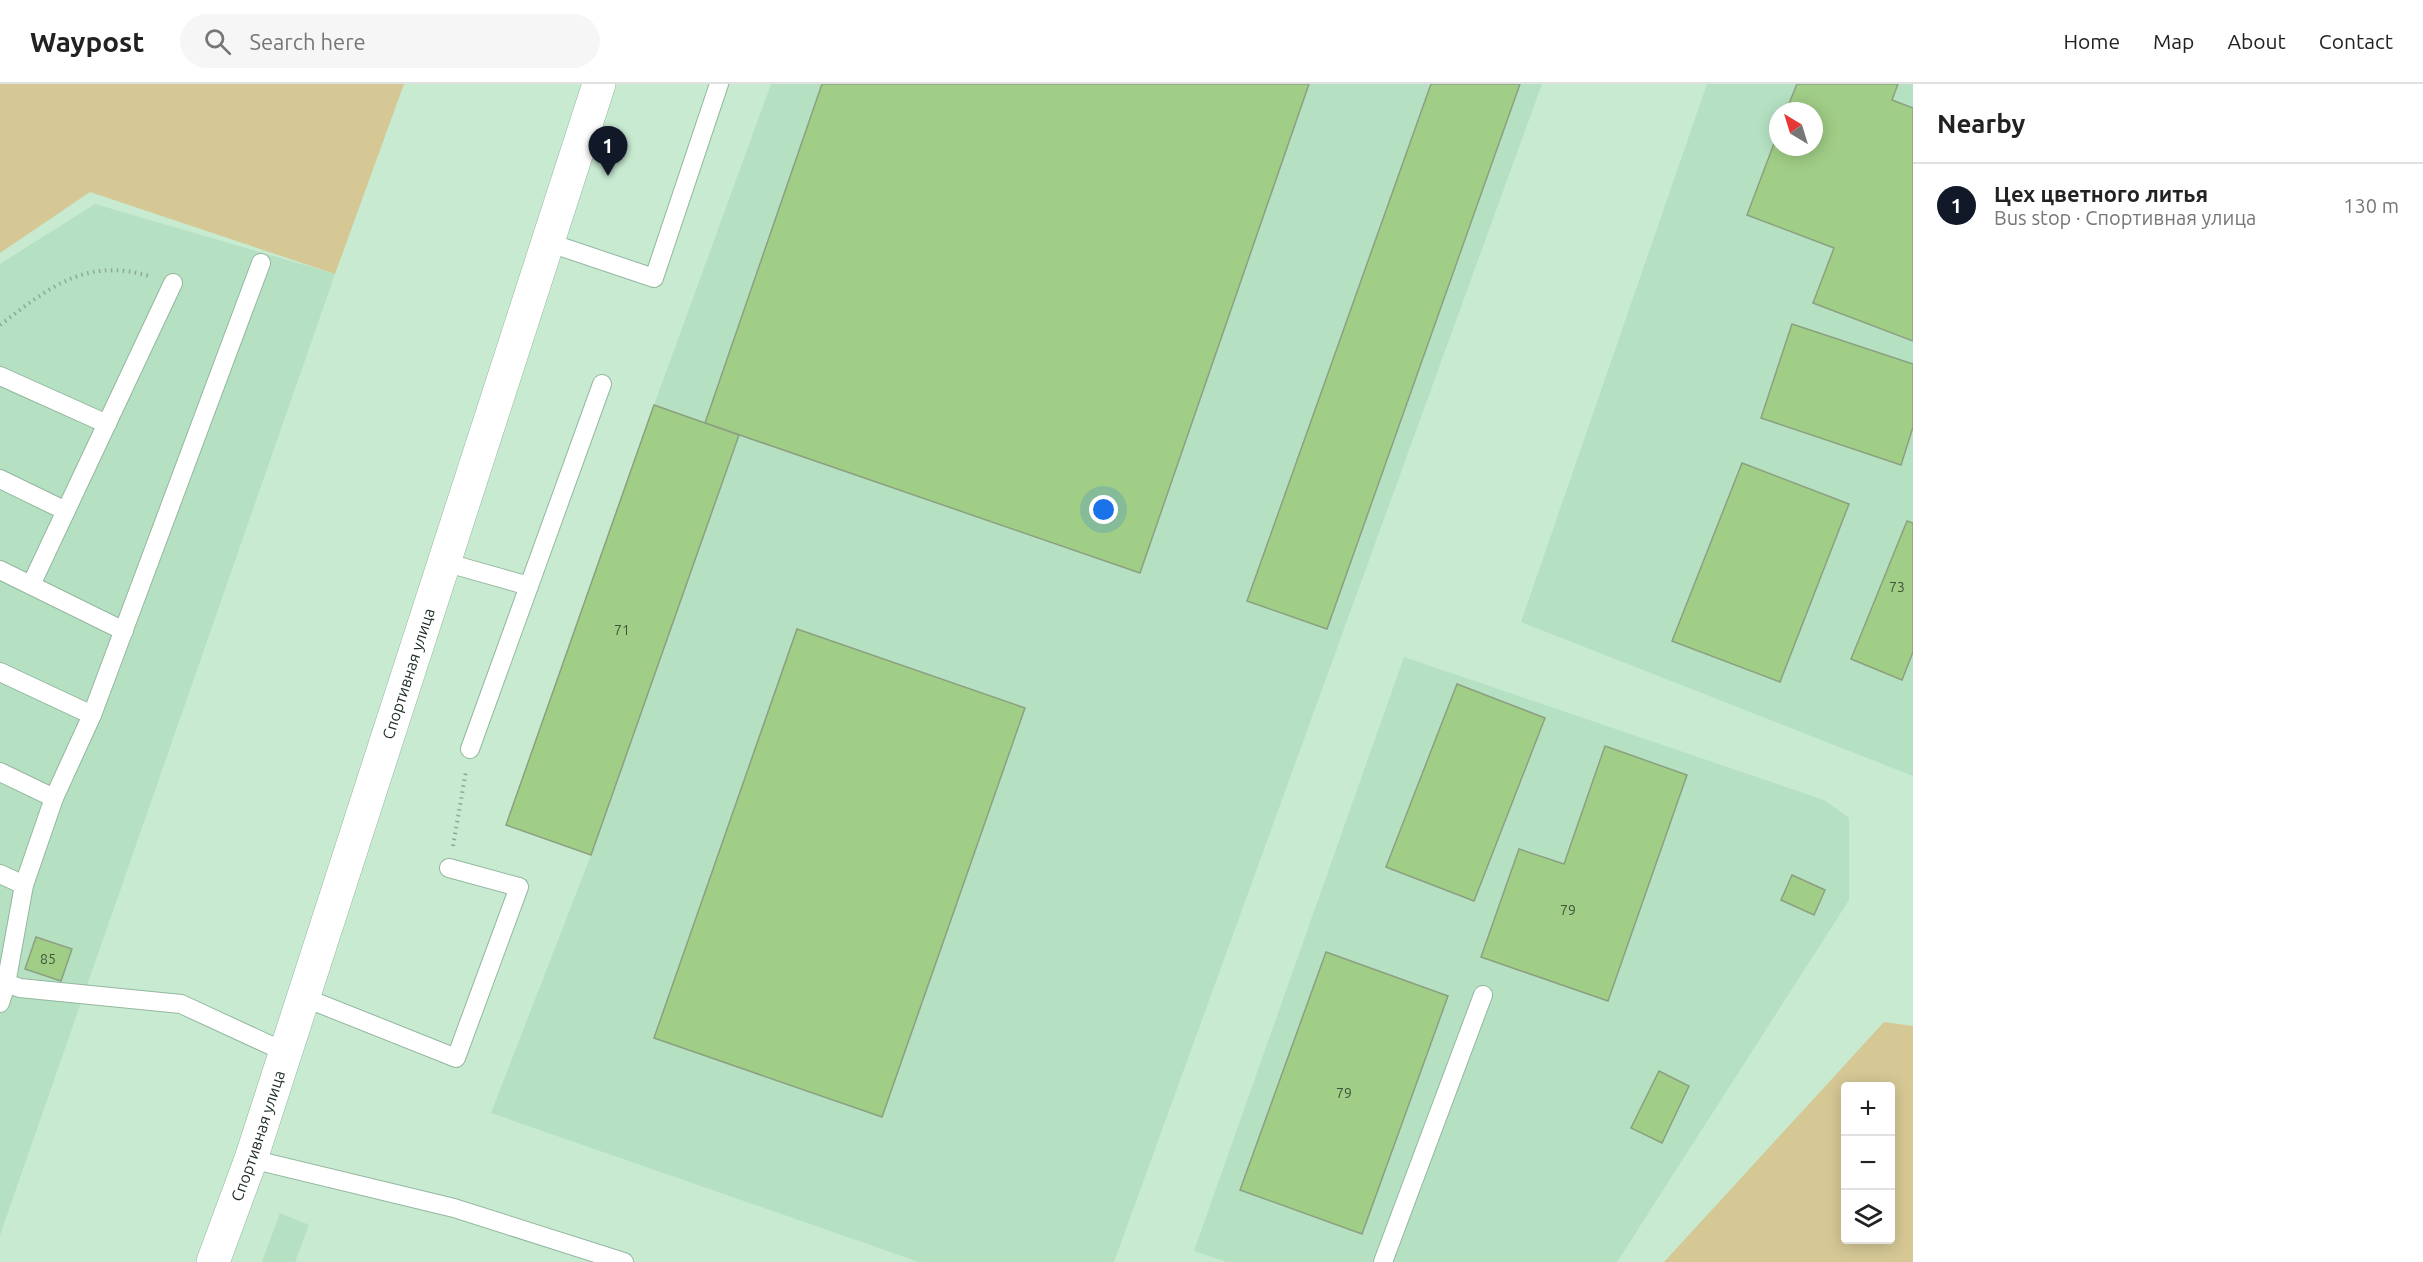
<!DOCTYPE html>
<html lang="en">
<head>
<meta charset="utf-8">
<style>
	:root { --surface:#fff; --page:#f6f6f6; --text:#222; --muted:#767676; --line:#e0e0e0; --accent:#111827 }
	body { margin:0; font-family:Ubuntu,sans-serif; background:var(--page); color:var(--text) }
	.controls { position:absolute; right:18px; bottom:18px; display:grid; overflow:hidden; border-radius:6px; box-shadow:0 3px 15px #0003 }
	.controls button { width:54px; height:54px; display:grid; place-items:center; padding:0; border:0; border-bottom:2px solid var(--line); background:var(--surface); color:var(--text); font:30px sans-serif }
	.compass { position:absolute; left:1769px; top:18px; width:54px; height:54px; border-radius:50%; background:var(--surface); box-shadow:0 3px 15px #0003; rotate:322deg }
	.you { position:absolute; left:1104px; top:426px; width:21px; height:21px; margin:-15px; border:4px solid #fff; border-radius:50%; background:#1a73e8; box-shadow:0 0 0 9px #1a73e833 }
	.badge { display:grid; place-items:center; width:39px; height:39px; border-radius:50%; background:var(--accent); color:#fff; font-size:20px; font-weight:700 }
	.pin { position:absolute; translate:-50% -50px; filter:drop-shadow(0 2px 3px #0008) }
	.pin::after { content:''; position:absolute; top:32px; width:21px; height:18px; background:inherit; clip-path:polygon(0 0,100% 0,50% 100%) }
	.list { margin:0; padding:0; list-style:none }
	h2 { display:flex; justify-content:space-between; align-items:center; height:78px; margin:0; padding:0 24px; font-size:26px }
	h2 small { font-size:20px; font-weight:400; color:var(--muted) }
	.list li { display:grid; grid-template-columns:39px 1fr auto; gap:18px; align-items:center; box-sizing:border-box; height:84px; padding:0 24px; border-top:2px solid var(--line) }
	.list b { display:block; font-size:22px; white-space:nowrap }
	.list p { margin:0; font-size:20px; white-space:nowrap; color:var(--muted) }
	.list em { font-size:20px; font-style:normal; color:var(--muted) }
	.icon { flex:none; width:33px; height:33px; fill:none; stroke:currentColor; stroke-width:2; stroke-linecap:round; stroke-linejoin:round }
	.map { position:relative; flex:none; width:1913px; height:1178px; overflow:hidden }
	header { display:flex; align-items:center; gap:36px; box-sizing:border-box; height:84px; padding:0 30px; background:var(--surface); border-bottom:2px solid var(--line) }
	header strong { font-size:28px }
	nav { display:flex; gap:33px; margin-inline-start:auto; font-size:21px }
	.search { width:420px; height:54px; background:var(--page); display:flex; align-items:center; gap:15px; box-sizing:border-box; padding:0 21px; border-radius:33px; color:var(--muted); font-size:22px }
	main { display:flex }
	aside { flex:1; background:var(--surface) }
	.map>svg:first-child { display:block }
	.built { fill:#b5e0c2; fill-rule:evenodd }
	.green { fill:#d6c895; fill-rule:evenodd }
	.building { fill:#a0ce86; stroke:#8ca081; stroke-width:1.5 }
	.lines { fill:none; stroke-linecap:round; stroke-linejoin:round }
	.lane-casing { stroke:#94b79f; stroke-width:20 }
	.street-casing { stroke:#94b79f; stroke-width:34 }
	.path { stroke:#8da995; stroke-width:4; stroke-dasharray:1.5 4.5; stroke-linecap:butt }
	.lane { stroke:#fff; stroke-width:18 }
	.street { stroke:#fff; stroke-width:33 }
	.labels { text-anchor:middle; stroke-width:6; stroke-linejoin:round; paint-order:stroke }
	.number-label { font-size:14px; fill:#3f543c }
	.street-label { font-size:16px; fill:#1f2c23; stroke:#d4f8de }
</style>
</head>
<body>
<header>
<strong>Waypost</strong>
<div class="search"><svg class="icon" aria-label="search" viewBox="0 0 24 24"><circle cx="10" cy="10" r="6"/><path d="M15 15l6 6"/></svg>Search here</div>
<nav><a>Home</a><a>Map</a><a>About</a><a>Contact</a></nav>
</header>
<main>
<div class="map">
<svg width="1913" height="1178" viewBox="0 0 1913 1178">
	<rect width="100%" height="100%" fill="#c7ead1"/>
	<g class="built">
		<path d="M771 0H1542L1114 1178H919L491 1029 591 771 506 741 654 321Z"/>
		<path d="M1707 0H1913V692L1521 538ZM1778 27H1814V63H1778Z"/>
		<path d="M95 120 335 190 0 1151V180Z"/>
		<path d="M1404 573 1824 716 1849 734V816L1617 1178H1227L1194 1167Z"/>
		<path d="M280 1129 309 1141 295 1178H262Z"/>
	</g>
	<g class="green">
		<path d="M0 0H404L335 190 90 108 0 169Z"/>
		<path d="M1884 938 1913 942V1178H1664ZM1846 1002H1890V1156H1846Z"/>
	</g>
	<g class="building">
		<path d="M822 0H1309L1140 489 705 339Z"/>
		<path d="M1431 0H1520L1327 545 1247 517Z"/>
		<path d="M1797 0H1898L1892 16 1913 24V257L1813 219 1834 164 1747 131 1778 49V63H1814V27H1786Z"/>
		<path d="M1792 240 1913 280V343L1901 381 1761 334Z"/>
		<path d="M654 321 739 351 591 771 506 741Z"/>
		<path d="M1742 379 1849 420 1780 598 1672 557Z"/>
		<path d="M1907 437 1913 439V568L1902 596 1851 575Z"/>
		<path d="M797 545 1025 624 882 1033 654 954Z"/>
		<path d="M1457 600 1545 634 1474 817 1386 783Z"/>
		<path d="M1605 662 1687 691 1608 917 1481 873 1519 765 1564 780Z"/>
		<path d="M1792 791 1825 806 1814 831 1781 816Z"/>
		<path d="M36 853 72 865 61 897 25 885Z"/>
		<path d="M1326 868 1448 912 1362 1150 1240 1106Z"/>
		<path d="M1659 987 1689 1002 1662 1059 1631 1044Z"/>
	</g>
	<g class="lines">
		<defs>
			<g id="lane">
				<path d="M547 158 654 194 719 0"/>
				<path d="M0 292 107 340"/>
				<path d="M0 395 66 427"/>
				<path d="M444 478 529 502"/>
				<path d="M0 486 124 547"/>
				<path d="M31 501 173 199"/>
				<path d="M0 588 92 631"/>
				<path d="M470 665 602 300"/>
				<path d="M0 688 54 714"/>
				<path d="M0 790 24 801"/>
				<path d="M0 897 20 904 181 920 285 968"/>
				<path d="M303 913 456 974 519 803 449 784"/>
				<path d="M0 919 6 900 24 801 54 714 92 631 261 179"/>
				<path d="M251 1075 454 1124 624 1178"/>
				<path d="M1383 1178 1483 911"/>
			</g>
			<g id="street">
				<path id="s1" d="M213 1178 251 1075 599 0"/>
			</g>
		</defs>
		<use href="#lane" class="lane-casing"/>
		<use href="#street" class="street-casing"/>
		<g class="path">
			<path d="M0 241C49 204 85 173 149 192"/>
			<path d="M453 762 466 687"/>
		</g>
		<use href="#lane" class="lane"/>
		<use href="#street" class="street"/>
	</g>
	<g class="labels">
		<g class="number-label">
			<text x="1897" y="508">73</text>
			<text x="622" y="551">71</text>
			<text x="1568" y="831">79</text>
			<text x="48" y="880">85</text>
			<text x="1344" y="1014">79</text>
		</g>
		<g class="street-label">
			<text dy="6" stroke="none"><textPath href="#s1" startOffset="620">Спортивная улица</textPath></text>
			<text dy="6" stroke="none"><textPath href="#s1" startOffset="134">Спортивная улица</textPath></text>
		</g>
	</g>
</svg>
<div class="controls">
<button>+</button>
<button>−</button>
<button><svg class="icon" aria-label="layers" viewBox="0 0 24 24"><path d="M12 4l9 5-9 5-9-5zM3 14l9 5 9-5"/></svg></button>
</div>
<svg class="compass" viewBox="-18 -18 36 36"><path d="M0-13l5 13h-10z" fill="#e53935"/><path d="M0 13l5-13h-10z" fill="#767676"/></svg>
<div class="you"></div>
<div class="pin badge" style="left:608px;top:92px">1</div>
</div>
<aside>
<h2>Nearby<small></small></h2>
<ul class="list">
<li><span class="badge">1</span><div><b>Цех цветного литья</b><p>Bus stop · Спортивная улица</p></div><em>130 m</em></li>
</ul>
</aside>
</main>
</body>
</html>
